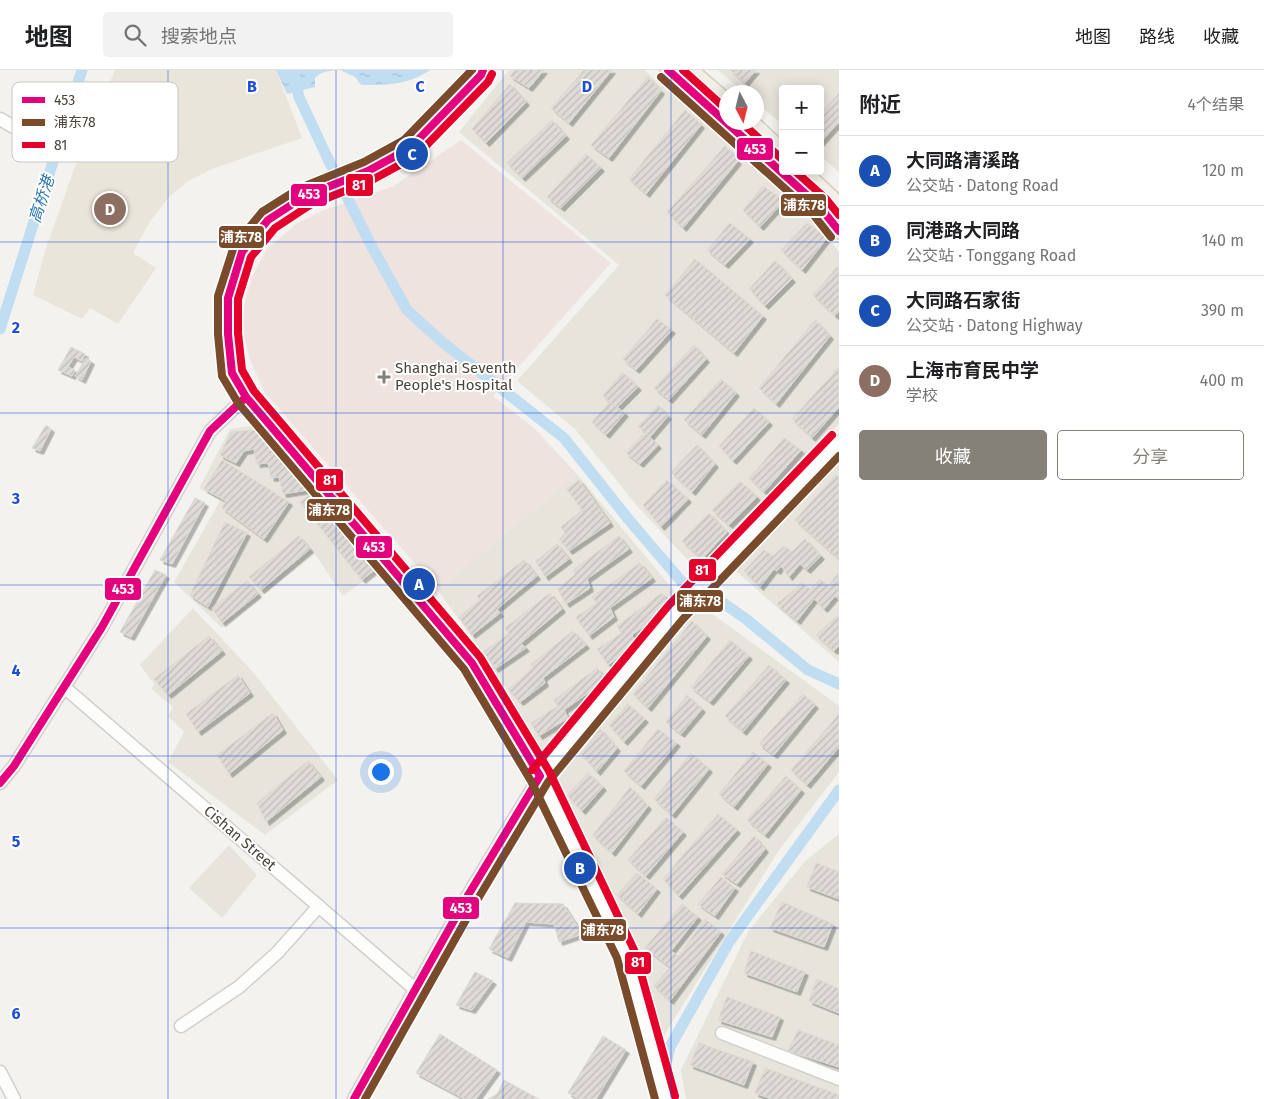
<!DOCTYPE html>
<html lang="zh">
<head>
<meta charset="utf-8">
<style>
	:root { --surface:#fff; --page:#f2f2f2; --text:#202124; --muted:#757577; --line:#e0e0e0; --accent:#868178 }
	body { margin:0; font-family:"Fira Sans","Noto Sans SC",sans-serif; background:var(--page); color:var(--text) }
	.controls { position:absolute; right:15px; top:15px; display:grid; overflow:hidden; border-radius:5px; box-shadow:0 2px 12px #0003 }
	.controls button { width:45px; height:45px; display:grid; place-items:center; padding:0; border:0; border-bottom:1px solid var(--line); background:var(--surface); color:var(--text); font:25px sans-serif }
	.compass { position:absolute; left:719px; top:15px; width:45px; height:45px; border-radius:50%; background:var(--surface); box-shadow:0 2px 12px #0003; rotate:173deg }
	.you { position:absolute; left:380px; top:701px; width:18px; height:18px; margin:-12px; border:4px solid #fff; border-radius:50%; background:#1a73e8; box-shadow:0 0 0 8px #1a73e833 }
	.badge { display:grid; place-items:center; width:32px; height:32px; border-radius:50%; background:var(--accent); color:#fff; font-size:16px; font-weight:700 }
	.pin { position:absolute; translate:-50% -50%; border:2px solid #fff; box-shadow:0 1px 5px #0006 }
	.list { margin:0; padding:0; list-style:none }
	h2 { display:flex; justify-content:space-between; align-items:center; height:65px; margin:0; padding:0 20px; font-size:21px }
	h2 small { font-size:16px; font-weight:400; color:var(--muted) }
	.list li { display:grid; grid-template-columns:32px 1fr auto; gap:15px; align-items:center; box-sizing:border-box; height:70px; padding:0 20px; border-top:1px solid var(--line) }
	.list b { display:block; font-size:19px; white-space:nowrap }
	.list p { margin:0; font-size:16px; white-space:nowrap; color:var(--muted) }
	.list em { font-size:16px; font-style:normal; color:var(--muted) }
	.actions { display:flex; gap:10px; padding:15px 20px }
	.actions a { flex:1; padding:11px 0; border:1px solid var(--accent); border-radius:5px; text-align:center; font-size:18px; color:var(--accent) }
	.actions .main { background:var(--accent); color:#fff }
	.icon { flex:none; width:28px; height:28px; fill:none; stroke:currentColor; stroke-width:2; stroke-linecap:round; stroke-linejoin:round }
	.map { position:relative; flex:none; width:839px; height:1029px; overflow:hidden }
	header { display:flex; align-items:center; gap:30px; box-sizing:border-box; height:70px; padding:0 25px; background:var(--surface); border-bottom:1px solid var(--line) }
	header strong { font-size:24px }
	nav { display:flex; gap:28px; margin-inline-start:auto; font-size:18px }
	.search { width:350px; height:45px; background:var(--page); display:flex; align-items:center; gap:12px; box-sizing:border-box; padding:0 18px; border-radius:5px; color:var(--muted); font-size:19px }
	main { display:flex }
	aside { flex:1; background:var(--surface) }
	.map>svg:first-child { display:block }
	.residential { fill:#e7e4dc }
	.education { fill:#eae5da }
	.medical { fill:#eee3df }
	.water { fill:url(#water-ripples) }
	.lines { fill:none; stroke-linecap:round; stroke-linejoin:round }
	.canal { stroke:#c0ddf1; stroke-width:11 }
	.building { fill:url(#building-hatch); stroke:#dcd9d4; filter:url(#shadow) }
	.minor-casing { stroke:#d2d0cb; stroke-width:15 }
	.major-casing { stroke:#d6cebb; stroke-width:18 }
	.minor { stroke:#fdfdfc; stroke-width:12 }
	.major { stroke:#f2efe6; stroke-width:15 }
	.bus-1-casing { stroke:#fff; stroke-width:11 }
	.bus-2-casing { stroke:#fff; stroke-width:11 }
	.bus-3-casing { stroke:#fff; stroke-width:11 }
	.bus-1 { stroke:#e5007d; stroke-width:8 }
	.bus-2 { stroke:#7a4b2a; stroke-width:8 }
	.bus-3 { stroke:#e4002b; stroke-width:8 }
	.grid { fill:none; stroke:#1d4ed8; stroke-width:1; stroke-opacity:0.55 }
	.poi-dot { fill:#868178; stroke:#fff; stroke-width:2 }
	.labels { text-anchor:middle; stroke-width:4; stroke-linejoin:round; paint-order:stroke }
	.poi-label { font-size:15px; fill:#4b4439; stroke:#fff; text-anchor:start }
	.street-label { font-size:15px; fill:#4b4439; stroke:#fff }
	.water-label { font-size:16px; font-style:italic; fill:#2e7ab2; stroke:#fff }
	.key { fill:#fff; stroke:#c9c7c4; stroke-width:1 }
	.key-label { font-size:14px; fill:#4b4439 }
	.grid-label { font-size:16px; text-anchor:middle; font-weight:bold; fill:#1d4ed8; stroke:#fff; stroke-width:4; stroke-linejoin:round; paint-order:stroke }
	.line-badge { stroke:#fff; stroke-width:2 }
	.badge-label { font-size:14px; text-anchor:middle; font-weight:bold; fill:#fff }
</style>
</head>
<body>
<header>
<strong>地图</strong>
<div class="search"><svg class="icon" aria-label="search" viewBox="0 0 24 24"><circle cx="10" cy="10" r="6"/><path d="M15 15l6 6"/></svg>搜索地点</div>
<nav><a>地图</a><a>路线</a><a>收藏</a></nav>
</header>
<main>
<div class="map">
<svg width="839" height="1029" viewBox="0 0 839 1029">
	<defs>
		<pattern id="water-ripples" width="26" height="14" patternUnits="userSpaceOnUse" patternTransform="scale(1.25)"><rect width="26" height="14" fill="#c0ddf1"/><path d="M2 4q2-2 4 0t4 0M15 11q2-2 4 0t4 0" fill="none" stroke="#a6bfcf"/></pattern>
		<pattern id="building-hatch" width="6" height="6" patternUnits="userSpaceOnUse" patternTransform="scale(1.25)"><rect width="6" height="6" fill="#dedbd6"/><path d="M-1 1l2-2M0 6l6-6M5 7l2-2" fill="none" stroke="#c0bdb8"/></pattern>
		<filter id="shadow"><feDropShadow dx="3.5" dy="3.5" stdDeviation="0" flood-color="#0004"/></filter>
	</defs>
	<rect width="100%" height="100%" fill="#f4f2ee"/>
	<g class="residential">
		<path d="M509 0H644L813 148 839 182V354L698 501 638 437 575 359 517 311 619 195 459 62Z"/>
		<path d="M718 0H839V102L820 86V19H783V55L757 33 756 22H744Z"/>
		<path d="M263 354 384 496 343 526 315 484 222 558 174 512 220 431 199 418 230 359Z"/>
		<path d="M839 390V592L736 501Z"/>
		<path d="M577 404 680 528 644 573 541 680 482 582 438 520Z"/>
		<path d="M700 535 839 636V702L779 780 663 967 637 887 596 795 555 711Z"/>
		<path d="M193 538 253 602 338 710 265 765 168 692 184 662 168 646 173 637 152 619 154 614 140 595Z"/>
		<path d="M839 764V1029H686L681 1000 748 862 805 791Z"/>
		<path d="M229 775 257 805 222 848 189 818Z"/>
	</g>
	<path class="education" d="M115 0H276L302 68 212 99 188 111 169 127 150 151 133 183 156 198 118 254 90 238 82 249 33 225 44 184 74 99Z"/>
	<path class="medical" d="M461 70 611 193 493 326 535 359 577 404 438 520 265 323 250 290 243 261 244 236 252 207 267 179 296 154 324 140 392 117Z"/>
	<g class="water">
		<path d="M276 0H338C328 1 322 1 315 8V17L287 24Z"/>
		<path d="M340 0H430C408 15 388 15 361 15L355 7Z"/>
	</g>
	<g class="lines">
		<g class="canal">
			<path d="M293 0 299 27 327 87 372 177 407 240 441 271 564 368 629 450 682 512 719 530 746 549 808 600 839 614"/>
			<path d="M0 259 82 0"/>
			<path d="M658 1029 670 977 729 872 839 720"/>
		</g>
	</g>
	<g class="building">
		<path d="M515 0H544L529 18 510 6Z"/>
		<path d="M584 0H612L569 53 551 38Z"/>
		<path d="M730 0H756L745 13Z"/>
		<path d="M648 7 661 21 609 88 591 75Z"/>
		<path d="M510 14 526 32 486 73 472 59Z"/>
		<path d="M839 23V52L820 73V44Z"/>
		<path d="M685 40 701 55 646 124 629 109Z"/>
		<path d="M552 50 566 66 522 108 507 93Z"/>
		<path d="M725 76 738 91 683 158 667 142Z"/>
		<path d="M586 84 601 98 561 138 547 127Z"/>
		<path d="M763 116 784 131 760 157 743 140Z"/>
		<path d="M730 153 750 169 725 195 707 180Z"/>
		<path d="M807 153 827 168 802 200 781 180Z"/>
		<path d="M695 189 763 246 734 283 665 225Z"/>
		<path d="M775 191 792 209 765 236 749 219Z"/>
		<path d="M837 197 839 198V241L835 246 813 225Z"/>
		<path d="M657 249 672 260 636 300 623 289Z"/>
		<path d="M815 250 830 266 776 334 759 318Z"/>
		<path d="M694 275 706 289 669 330 654 318Z"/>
		<path d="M71 277 85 284 82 291 74 287 68 297 75 300 72 306 58 300Z"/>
		<path d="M86 288 91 291 82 310 75 306Z"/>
		<path d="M839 297V337L812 368 792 349Z"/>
		<path d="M622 302 638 317 617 338 603 326Z"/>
		<path d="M721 309 736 323 702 365 684 350Z"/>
		<path d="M610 332 625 343 606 365 592 352Z"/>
		<path d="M658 335 668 346 650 367 638 356Z"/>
		<path d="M754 338 769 352 733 391 719 376Z"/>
		<path d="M46 355 51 359 40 381 32 378Z"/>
		<path d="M264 359 265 374 277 373 278 387 288 386 291 403 302 402 307 420 283 424 279 407 271 408 268 393 257 394 254 379 244 381 236 393 220 385 231 362Z"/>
		<path d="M645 362 658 375 640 394 626 383Z"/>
		<path d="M784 368 801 380 764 422 749 408Z"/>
		<path d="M697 375 715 394 692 422 671 402Z"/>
		<path d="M222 390 289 432 264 469 222 438 226 431 204 419Z"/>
		<path d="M836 405 839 407V489L795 450Z"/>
		<path d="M579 410 610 453 569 481 559 469 565 463 561 457 582 440 567 419Z"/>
		<path d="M667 410 688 429 661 457 643 435Z"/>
		<path d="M740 411 757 427 729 455 712 440Z"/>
		<path d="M314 422 376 499 362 510 300 432Z"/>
		<path d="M195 428 205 433 172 494 160 490Z"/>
		<path d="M709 443 727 462 702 489 682 471Z"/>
		<path d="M225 452 247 463 208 537 190 525Z"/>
		<path d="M299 466 310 479 261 520 249 507Z"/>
		<path d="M619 466 629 479 587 509 590 518 566 534 558 519 575 504 573 500Z"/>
		<path d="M805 469 821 486 807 500 800 494 789 507 781 496 777 501 774 499 760 517 744 501 764 480 773 486 784 476 792 482Z"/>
		<path d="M557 474 569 489 545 507 536 491Z"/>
		<path d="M524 490 537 506 497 539 500 543 472 565 459 547 480 530 477 526Z"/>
		<path d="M640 493 652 508 610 538 614 547 589 566 576 547 597 533 592 527Z"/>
		<path d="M155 500 166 505 131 567 120 562Z"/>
		<path d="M838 503 839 530 835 526 824 539 814 529 797 551 777 534 802 513 810 519 820 509 828 516Z"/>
		<path d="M247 511 258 524 222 553 212 538Z"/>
		<path d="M550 523 562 539 521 573 526 578 495 599 484 581 509 564 505 558Z"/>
		<path d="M662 523 671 536 632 565 635 575 608 595 597 579 622 563 617 556Z"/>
		<path d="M837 546 839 547V576L834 581 816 565Z"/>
		<path d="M692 551 707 566 648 638 633 624Z"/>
		<path d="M573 561 586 575 543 608 545 613 520 632 508 619 533 598 531 594Z"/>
		<path d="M209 566 222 581 168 625 154 609Z"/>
		<path d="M730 570 749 586 710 632 691 617Z"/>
		<path d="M769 595 786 610 743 662 725 646Z"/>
		<path d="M597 598 606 610 564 640 568 648 539 666 531 653 558 636 554 630Z"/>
		<path d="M238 605 250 623 198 662 186 644Z"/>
		<path d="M803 624 815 635 774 685 759 674Z"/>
		<path d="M687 625 702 639 681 664 666 652Z"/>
		<path d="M628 634 645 649 624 672 609 655Z"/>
		<path d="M273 643 283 660 229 704 217 685Z"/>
		<path d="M839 644V677L807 715 791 700Z"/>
		<path d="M600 659 617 678 597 702 581 684Z"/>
		<path d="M658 659 677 673 641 716 624 701Z"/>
		<path d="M753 682 768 694 734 737 719 724Z"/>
		<path d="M691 683 709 699 672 745 654 729Z"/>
		<path d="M308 691 321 707 266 752 257 733Z"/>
		<path d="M588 703 603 717 582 741 567 725Z"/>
		<path d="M786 706 801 720 765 765 747 750Z"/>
		<path d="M630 717 648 736 612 783 593 765Z"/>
		<path d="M718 744 737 760 679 826 663 809Z"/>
		<path d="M666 747 683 762 646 806 628 790Z"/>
		<path d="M754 766 765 779 737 814 722 804Z"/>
		<path d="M816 793 839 802V829L807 817Z"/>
		<path d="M637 803 657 819 638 844 617 825Z"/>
		<path d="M721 807 735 818 715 846 698 834Z"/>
		<path d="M782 832 833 854 824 877 770 858Z"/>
		<path d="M515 833 563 834 582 864 559 872 554 854 526 852 508 888 489 879Z"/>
		<path d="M682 834 698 847 671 881 679 886 705 849 721 862 670 931 654 916 670 897 645 878Z"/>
		<path d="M751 881 805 902 797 922 744 903Z"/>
		<path d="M475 902 493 911 472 940 456 935Z"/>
		<path d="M817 909 839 919V943L809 931Z"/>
		<path d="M727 927 780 947 772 967 718 950Z"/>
		<path d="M798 960 839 975V997L788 981Z"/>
		<path d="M440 964 497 1000 476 1029H465L416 1003Z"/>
		<path d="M603 966 626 980 596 1029H579L568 1023Z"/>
		<path d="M699 973 753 992 744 1015 690 995Z"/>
		<path d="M765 998 839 1025V1029H772L755 1023Z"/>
		<path d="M504 1010 539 1029H488L497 1024Z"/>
	</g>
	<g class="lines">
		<defs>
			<g id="minor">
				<path d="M483 0 481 5 410 78 368 101 305 126 268 150 242 182 228 228V264L232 303 246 327 472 593 540 706 584 795 626 885 665 1029"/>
				<path d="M0 49 36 70"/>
				<path d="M64 617 416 920"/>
				<path d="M0 713 14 696 102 557 210 361 246 327"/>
				<path d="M181 956 239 917 277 883 319 836"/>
				<path d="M722 963 839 1009"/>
				<path d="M0 1002 14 1029"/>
				<path d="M354 1029 467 827 540 706 676 542 839 372"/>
			</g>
			<g id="major">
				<path d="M668 0 819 136 839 161"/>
				<path d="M690 0 726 31"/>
				<path d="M751 52 783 82"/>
				<path d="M803 101 839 135"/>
			</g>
		</defs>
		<use href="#minor" class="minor-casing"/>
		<use href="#major" class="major-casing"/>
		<use href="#minor" class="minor"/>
		<use href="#major" class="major"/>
		<defs>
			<g id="bus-1">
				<path d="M668 0 819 136 839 161"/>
				<path d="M0 713 14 696 102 557 210 361 246 327"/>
				<path d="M354 1029 467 827 540 706 472 593 246 327 232 303 228 264V228L242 182 268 150 305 126 368 101 410 78 481 5 483 0"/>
			</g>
			<g id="bus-2">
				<path d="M472 0 404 70 364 92 300 118 262 142 234 176 218 226V264L222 306 238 333 464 599 531 711 617 888 655 1029"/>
				<path d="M661 7 812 143 831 167"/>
				<path d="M365 1029 476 832 548 712 683 549 839 386"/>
			</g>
			<g id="bus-3">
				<path d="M683 0 726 39"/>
				<path d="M492 4 488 12 416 86 372 110 310 135 275 158 251 187 238 229V263L242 300 254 321 480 587 549 701 635 882 675 1026"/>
				<path d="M741 52 783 90"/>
				<path d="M795 101 826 129 839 145"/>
				<path d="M532 700 669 535 832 365"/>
			</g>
		</defs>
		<use href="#bus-1" class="bus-1-casing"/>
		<use href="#bus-2" class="bus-2-casing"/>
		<use href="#bus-3" class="bus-3-casing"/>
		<use href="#bus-1" class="bus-1"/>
		<use href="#bus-2" class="bus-2"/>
		<use href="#bus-3" class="bus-3"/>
	</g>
	<path class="grid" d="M168 0V1029M336 0V1029M503 0V1029M671 0V1029M0 172H839M0 343H839M0 515H839M0 686H839M0 858H839"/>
	<path class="poi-dot" d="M381.5 299.5h5v5h5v5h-5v5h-5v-5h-5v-5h5z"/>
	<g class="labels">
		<g class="poi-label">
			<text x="395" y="303">Shanghai Seventh<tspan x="395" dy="17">People's Hospital</tspan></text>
		</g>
		<g class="street-label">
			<text transform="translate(240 768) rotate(41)" y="5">Cishan Street</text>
		</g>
		<g class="water-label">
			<text transform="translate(41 129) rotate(-72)" y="6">高桥港</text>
		</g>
	</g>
	<rect x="12" y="12" width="166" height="80" rx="8" class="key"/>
	<rect x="22" y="27" width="23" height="6" fill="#e5007d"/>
	<rect x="22" y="49" width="23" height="7" fill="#7a4b2a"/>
	<rect x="22" y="72" width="23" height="6" fill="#e4002b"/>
	<g class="key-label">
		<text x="54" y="35">453</text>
		<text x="54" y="57">浦东78</text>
		<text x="54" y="80">81</text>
	</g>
	<g class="grid-label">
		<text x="252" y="22">B</text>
		<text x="420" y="22">C</text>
		<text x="587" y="22">D</text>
		<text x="16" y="263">2</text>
		<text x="16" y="434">3</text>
		<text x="16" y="606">4</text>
		<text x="16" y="777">5</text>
		<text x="16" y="949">6</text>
	</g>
	<g class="line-badge">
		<rect x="736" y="67" width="38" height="24" rx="5" fill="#e5007d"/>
		<rect x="345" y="103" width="29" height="24" rx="5" fill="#e4002b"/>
		<rect x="290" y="113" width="38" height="24" rx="5" fill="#e5007d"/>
		<rect x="780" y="123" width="47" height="24" rx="5" fill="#7a4b2a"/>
		<rect x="218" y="155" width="47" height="24" rx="5" fill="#7a4b2a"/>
		<rect x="315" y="398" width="29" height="24" rx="5" fill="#e4002b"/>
		<rect x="306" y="428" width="47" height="24" rx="5" fill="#7a4b2a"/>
		<rect x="355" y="465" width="38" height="24" rx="5" fill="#e5007d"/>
		<rect x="688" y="488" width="29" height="24" rx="5" fill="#e4002b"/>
		<rect x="104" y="507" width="38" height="24" rx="5" fill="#e5007d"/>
		<rect x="676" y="519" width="48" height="24" rx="5" fill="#7a4b2a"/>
		<rect x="442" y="826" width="38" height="24" rx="5" fill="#e5007d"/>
		<rect x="580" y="848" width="47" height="24" rx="5" fill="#7a4b2a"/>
		<rect x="624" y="881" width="28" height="24" rx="5" fill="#e4002b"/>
	</g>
	<g class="badge-label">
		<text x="755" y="84">453</text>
		<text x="359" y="120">81</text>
		<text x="309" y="129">453</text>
		<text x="804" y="140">浦东78</text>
		<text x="241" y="172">浦东78</text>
		<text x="330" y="415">81</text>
		<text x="329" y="445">浦东78</text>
		<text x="374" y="482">453</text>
		<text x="702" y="505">81</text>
		<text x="123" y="524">453</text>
		<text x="700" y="536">浦东78</text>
		<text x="461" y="843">453</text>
		<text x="603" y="865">浦东78</text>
		<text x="638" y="897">81</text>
	</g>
</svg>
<div class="controls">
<button>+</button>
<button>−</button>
</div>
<svg class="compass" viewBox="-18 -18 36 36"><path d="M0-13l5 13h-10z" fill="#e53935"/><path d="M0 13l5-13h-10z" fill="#757577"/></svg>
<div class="you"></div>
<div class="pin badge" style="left:419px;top:514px;background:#1a4fb4">A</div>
<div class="pin badge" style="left:580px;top:798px;background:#1a4fb4">B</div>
<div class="pin badge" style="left:412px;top:84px;background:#1a4fb4">C</div>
<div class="pin badge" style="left:110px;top:139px;background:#8d6e63">D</div>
</div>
<aside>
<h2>附近<small>4个结果</small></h2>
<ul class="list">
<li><span class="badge" style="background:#1a4fb4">A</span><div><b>大同路清溪路</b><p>公交站 · Datong Road</p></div><em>120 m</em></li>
<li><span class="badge" style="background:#1a4fb4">B</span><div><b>同港路大同路</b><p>公交站 · Tonggang Road</p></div><em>140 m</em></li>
<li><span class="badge" style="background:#1a4fb4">C</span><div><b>大同路石家街</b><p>公交站 · Datong Highway</p></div><em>390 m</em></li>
<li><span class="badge" style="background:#8d6e63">D</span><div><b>上海市育民中学</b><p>学校</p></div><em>400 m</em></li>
</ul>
<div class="actions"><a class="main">收藏</a><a>分享</a></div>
</aside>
</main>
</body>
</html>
